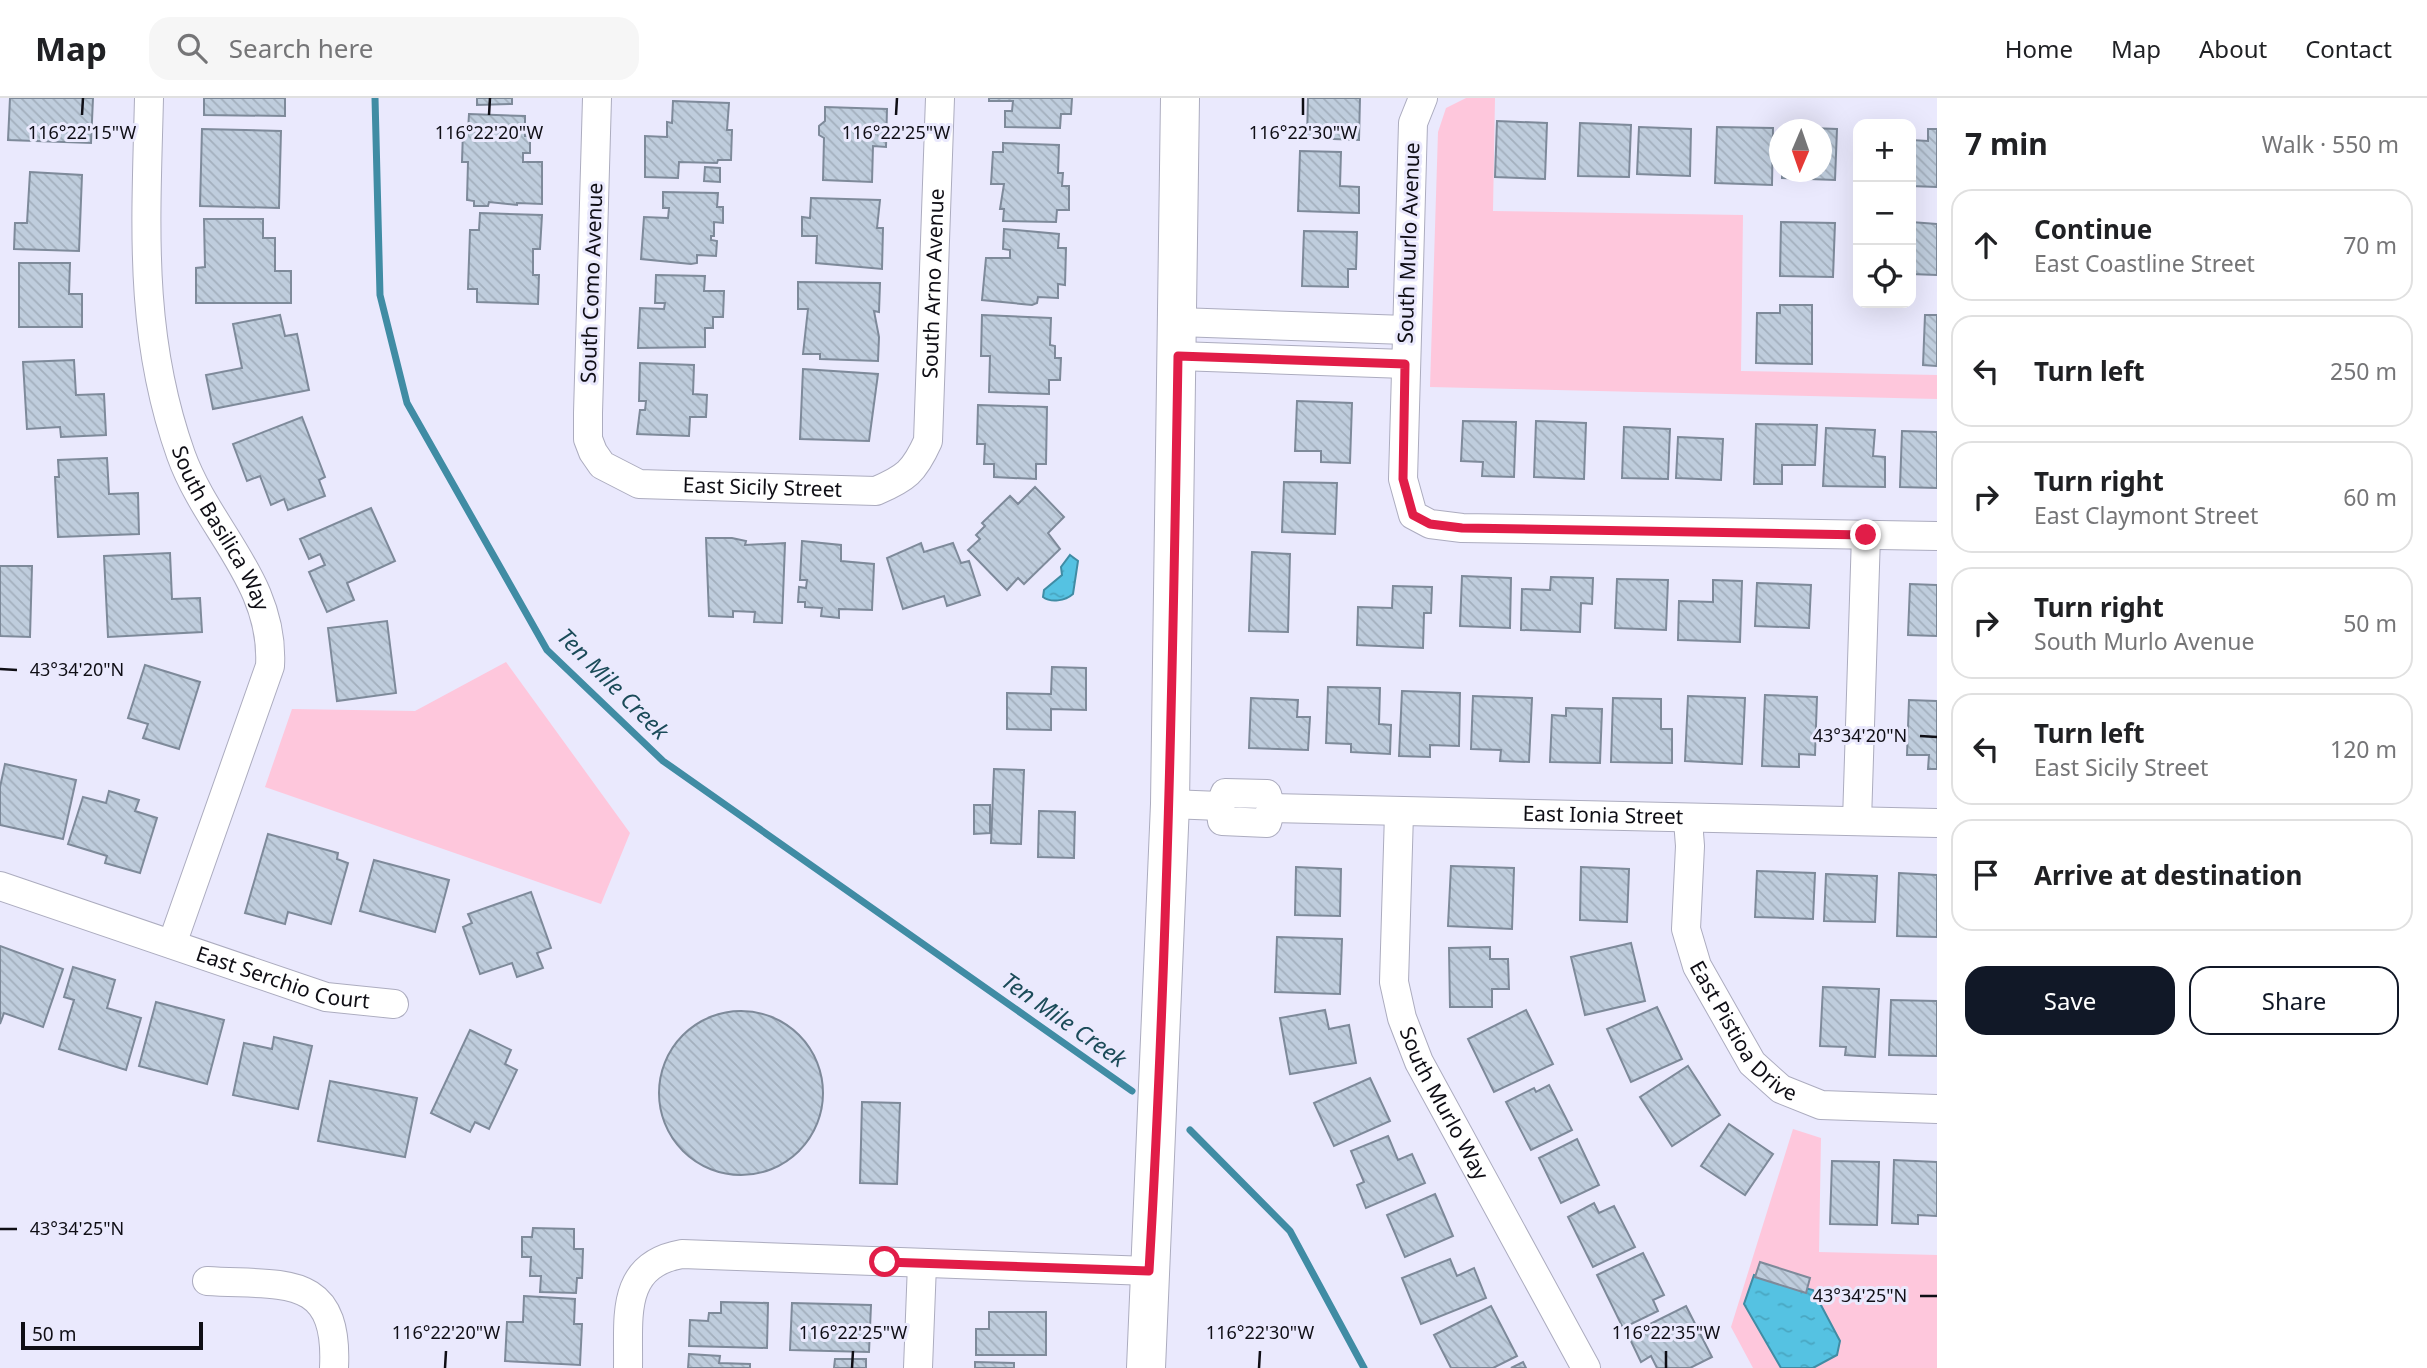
<!DOCTYPE html>
<html lang="en">
<head>
<meta charset="utf-8">
<style>
	:root { --surface:#fff; --page:#f6f6f6; --text:#202124; --muted:#757577; --line:#e0e0e0; --accent:#111827 }
	body { margin:0; font-family:"Noto Sans",sans-serif; background:var(--page); color:var(--text) }
	.controls { position:absolute; right:21px; top:21px; display:grid; overflow:hidden; border-radius:14px; box-shadow:0 7px 28px #0002 }
	.controls button { width:63px; height:63px; display:grid; place-items:center; padding:0; border:0; border-bottom:2px solid var(--line); background:var(--surface); color:var(--text); font:35px sans-serif }
	.compass { position:absolute; left:1769px; top:21px; width:63px; height:63px; border-radius:50%; background:var(--surface); box-shadow:0 7px 28px #0002; rotate:182deg }
	.scale { position:absolute; left:21px; bottom:18px; width:182px; box-sizing:border-box; padding-left:7px; border:4px solid #0f0e15; border-top:0; font-size:19px; line-height:24px; white-space:nowrap; color:#0f0e15; -webkit-text-stroke:5px #eae9fd; paint-order:stroke }
	.stop { position:absolute; width:21px; height:21px; margin:-16px; border:5px solid #e11d48; border-radius:50%; background:#fff }
	.stop.end { background:#e11d48; border-color:#fff; box-shadow:0 2px 7px #0008 }
	.list { margin:0; padding:0; list-style:none }
	h2 { display:flex; justify-content:space-between; align-items:center; height:91px; margin:0; padding:0 28px; font-size:30px }
	h2 small { font-size:23px; font-weight:400; color:var(--muted) }
	.list li { display:grid; grid-template-columns:46px 1fr auto; gap:21px; align-items:center; box-sizing:border-box; height:112px; margin:0 14px 14px; padding:0 14px; border:2px solid var(--line); border-radius:21px }
	.list b { display:block; font-size:26px; white-space:nowrap }
	.list p { margin:0; font-size:23px; white-space:nowrap; color:var(--muted) }
	.list em { font-size:23px; font-style:normal; color:var(--muted) }
	.actions { display:flex; gap:14px; padding:21px 28px }
	.actions a { flex:1; padding:16px 0; border:2px solid var(--accent); border-radius:21px; text-align:center; font-size:24px; color:var(--accent) }
	.actions .main { background:var(--accent); color:#fff }
	.icon { flex:none; width:38px; height:38px; fill:none; stroke:currentColor; stroke-width:2; stroke-linecap:round; stroke-linejoin:round }
	.map { position:relative; flex:none; width:1937px; height:1270px; overflow:hidden }
	header { display:flex; align-items:center; gap:42px; box-sizing:border-box; height:98px; padding:0 35px; background:var(--surface); border-bottom:2px solid var(--line) }
	header strong { font-size:33px }
	nav { display:flex; gap:38px; margin-inline-start:auto; font-size:24px }
	.search { width:490px; height:63px; background:var(--page); display:flex; align-items:center; gap:18px; box-sizing:border-box; padding:0 24px; border-radius:21px; color:var(--muted); font-size:26px }
	main { display:flex }
	aside { flex:1; background:var(--surface) }
	.map>svg:first-child { display:block }
	.green { fill:#fec7dc }
	.water { fill:url(#water-ripples); stroke:#408ca4; stroke-width:2 }
	.lines { fill:none; stroke-linecap:round; stroke-linejoin:round }
	.stream { stroke:#408ca4; stroke-width:7 }
	.building { fill:url(#building-back-hatch); stroke:#7e8a9a; stroke-width:2 }
	.street-casing { stroke:#acacbf; stroke-width:30 }
	.secondary-casing { stroke:#acacbf; stroke-width:40 }
	.street { stroke:#fff; stroke-width:28 }
	.secondary { stroke:#fff; stroke-width:38 }
	.route { stroke:#e11d48; stroke-width:9 }
	.ticks { fill:none; stroke:#0f0e15; stroke-width:2.5 }
	.labels { text-anchor:middle; stroke-width:6; stroke-linejoin:round; paint-order:stroke }
	.street-label { font-size:21px; fill:#0f0e15; stroke:#eae9fd }
	.water-label { font-size:23px; font-style:italic; fill:#1b4b59; stroke:#eae9fd }
	.ticks-label { font-size:18px; text-anchor:middle; fill:#0f0e15; stroke:#eae9fd; stroke-width:6; stroke-linejoin:round; paint-order:stroke }
</style>
</head>
<body>
<header>
<strong>Map</strong>
<div class="search"><svg class="icon" aria-label="search" viewBox="0 0 24 24"><circle cx="10" cy="10" r="6"/><path d="M15 15l6 6"/></svg>Search here</div>
<nav><a>Home</a><a>Map</a><a>About</a><a>Contact</a></nav>
</header>
<main>
<div class="map">
<svg width="1937" height="1270" viewBox="0 0 1937 1270">
	<defs>
		<pattern id="water-ripples" width="26" height="14" patternUnits="userSpaceOnUse" patternTransform="scale(1.75)"><rect width="26" height="14" fill="#55c2e2"/><path d="M2 4q2-2 4 0t4 0M15 11q2-2 4 0t4 0" fill="none" stroke="#49a6c1"/></pattern>
		<pattern id="building-back-hatch" width="6" height="6" patternUnits="userSpaceOnUse" patternTransform="scale(1.75)"><rect width="6" height="6" fill="#bfcddd"/><path d="M-1 5l2 2M0 0l6 6M5-1l2 2" fill="none" stroke="#a3afbd"/></pattern>
	</defs>
	<rect width="100%" height="100%" fill="#eae9fd"/>
	<g class="green">
		<path d="M1466 0H1495L1493 113 1743 117 1741 273 1937 277V301L1430 289 1438 34 1446 10Z"/>
		<path d="M506 564 630 735 601 806 265 689 292 611 415 613Z"/>
		<path d="M1793 1031 1821 1040 1819 1154 1937 1157V1270H1753L1731 1229Z"/>
	</g>
	<g class="water">
		<path d="M1070 457 1078 463 1073 496C1065 503 1051 505 1043 499L1044 492 1062 477 1061 469Z"/>
		<path d="M1754 1177 1813 1192 1840 1243 1837 1257 1813 1270H1781L1744 1206Z"/>
	</g>
	<g class="lines">
		<g class="stream">
			<path d="M375 0 380 197 407 305 547 552 663 663 1132 993"/>
			<path d="M1190 1032 1290 1133 1364 1270"/>
		</g>
	</g>
	<g class="building">
		<path d="M10 0H93L91 45 8 42Z"/>
		<path d="M204 0H285V18L204 17Z"/>
		<path d="M477 0H512V6L477 7Z"/>
		<path d="M989 0H1072L1071 16H1061L1060 30 1005 29V13H1012L1013 3H989Z"/>
		<path d="M1308 0H1360L1359 42 1307 40Z"/>
		<path d="M673 3 729 5 727 32H732L731 62H718L717 65 679 64 678 80 645 79V38L667 39V24L672 25Z"/>
		<path d="M825 9 887 11 886 49 873 48 872 84 823 82 824 40 819 37V28L825 23Z"/>
		<path d="M469 16 525 18V38H530V55H523V64H542V106L517 105V107L489 104 488 108H474V103L467 102 468 64H462L463 33H468Z"/>
		<path d="M1497 23 1547 25 1545 81 1495 79Z"/>
		<path d="M1580 25 1631 27 1629 79 1578 78Z"/>
		<path d="M1639 29 1691 31 1690 78 1637 76Z"/>
		<path d="M1717 29 1773 30 1772 87 1715 85Z"/>
		<path d="M1783 29 1837 31 1835 82 1782 80V74H1822V32Z"/>
		<path d="M202 31 281 33 279 110 200 108Z"/>
		<path d="M1928 31H1937V89L1911 88V42L1928 43Z"/>
		<path d="M1003 45 1059 47 1058 75H1063L1062 88H1069V112H1057L1056 124 1003 123 1004 111H1000L1004 86H991L993 54H1003Z"/>
		<path d="M1300 53 1341 54 1340 88 1359 89V115L1298 113Z"/>
		<path d="M705 69 720 70V84L704 83Z"/>
		<path d="M30 74 82 77 79 153 14 151 15 125H27Z"/>
		<path d="M663 94 718 95 717 109H723V125L714 124V138H711V142L717 143 716 158 697 157V165L691 166 641 161 644 119 668 120 669 110H663Z"/>
		<path d="M811 100 880 102 877 130H883L882 171 816 165 817 138H802V119L810 120Z"/>
		<path d="M480 115 542 117 540 151H533V177H539L538 206 477 204V191H468L470 132H479Z"/>
		<path d="M204 121H263V140H275V173H291V205H196V170L205 169Z"/>
		<path d="M1781 124 1835 125 1833 179 1780 178Z"/>
		<path d="M1911 124 1937 126V177L1911 176Z"/>
		<path d="M1004 131 1059 136 1058 150H1066L1065 187 1058 186V200L1038 199 1037 205 1032 207 982 202 986 160H1010V152L1003 151Z"/>
		<path d="M1304 133 1357 134 1356 171H1348V189L1302 188Z"/>
		<path d="M19 165H70L69 196H82V229H19Z"/>
		<path d="M656 177 705 178 704 193H724L723 219H713V230H705V249L638 250 640 210 664 211 665 205H655Z"/>
		<path d="M798 184 880 185 879 214 874 213 879 239 878 263 820 261V256H803L808 211H798Z"/>
		<path d="M1780 207H1812V266L1756 265 1757 215H1780Z"/>
		<path d="M280 217 285 238 297 236 309 292 213 311 206 277 242 270 233 226Z"/>
		<path d="M982 217 1051 220 1050 247 1055 248V260H1061L1060 282H1049V296L989 294 990 258H981Z"/>
		<path d="M1925 217H1937V268L1923 267Z"/>
		<path d="M74 262 76 297 104 296 106 337 61 339 60 329 27 331 23 264Z"/>
		<path d="M640 265 694 267 693 296 707 297 706 319H690L689 338 637 336 640 312H645L646 303H639Z"/>
		<path d="M803 271 878 276 869 343 800 341Z"/>
		<path d="M1297 303 1352 305 1350 365 1321 364V353H1295Z"/>
		<path d="M978 307 1047 309 1046 366H1036V381L994 379V366H984L985 346H977Z"/>
		<path d="M302 319 325 379 319 382 325 398 288 412 284 401 271 407 260 378 247 383 233 346Z"/>
		<path d="M1463 323 1516 324 1514 379 1482 378 1483 364 1461 363Z"/>
		<path d="M1536 323 1586 325 1584 381 1534 379Z"/>
		<path d="M1756 326 1817 327 1815 367H1782V386H1754Z"/>
		<path d="M1624 329 1670 331 1668 381 1622 380Z"/>
		<path d="M1826 330 1875 332 1873 358 1885 359V389L1823 388Z"/>
		<path d="M1902 333 1937 334V390L1900 389Z"/>
		<path d="M1678 339 1723 341 1721 382 1676 380Z"/>
		<path d="M107 360 109 396 138 395 139 436 58 439 55 379H59L58 362Z"/>
		<path d="M1284 384 1337 385 1335 436 1282 434Z"/>
		<path d="M1035 389 1064 419 1048 435 1060 451 1024 486 1018 480 1007 492 968 452 980 441 976 437 985 428 982 425 1010 398 1018 406Z"/>
		<path d="M371 410 395 463 347 485 354 502 327 514 309 474 325 467 320 456 309 461 300 441Z"/>
		<path d="M706 440H732L746 443 745 447 785 445 782 525 754 524 755 514 733 513V519L709 518Z"/>
		<path d="M802 443 841 447V463L874 466 872 512 839 511V520L821 518 822 510 805 509V504H798L799 489 806 490 807 482H800Z"/>
		<path d="M921 445 924 454 953 445 961 465 969 463 980 497 947 508 944 498 903 511 887 460Z"/>
		<path d="M1252 454 1290 456 1288 534 1249 533Z"/>
		<path d="M170 455 172 501 200 500 202 534 108 539 104 458Z"/>
		<path d="M0 468H32L30 539 0 538Z"/>
		<path d="M1462 478 1511 480 1510 530 1460 528Z"/>
		<path d="M1551 479 1593 480 1592 506 1581 505 1580 534 1521 532 1522 491 1550 492Z"/>
		<path d="M1617 481 1668 482 1666 532 1615 530Z"/>
		<path d="M1713 482 1742 483 1740 544 1678 542 1679 503 1713 504Z"/>
		<path d="M1757 485 1811 487 1809 530 1755 528Z"/>
		<path d="M1910 486 1937 487V538L1908 537Z"/>
		<path d="M1393 488 1432 489 1431 515H1424L1423 550 1357 547 1358 509 1392 510Z"/>
		<path d="M387 523 396 595 337 603 328 530Z"/>
		<path d="M145 567 200 584 179 651 143 640 148 626 128 620Z"/>
		<path d="M1052 569 1086 570V612L1051 611V632L1007 631V595L1051 596Z"/>
		<path d="M1328 589 1380 590 1379 626 1391 627 1390 656 1351 654V646L1326 645Z"/>
		<path d="M1402 593 1460 595 1459 648 1430 647V659L1399 658Z"/>
		<path d="M1765 597 1817 599 1815 657 1799 656V669L1762 668Z"/>
		<path d="M1473 598 1532 600 1529 664 1500 663 1501 652 1471 651Z"/>
		<path d="M1688 598 1745 600 1742 666 1685 663Z"/>
		<path d="M1251 600 1298 602 1297 619H1310L1308 652 1249 650Z"/>
		<path d="M1613 600 1661 601V631H1672V665L1611 664Z"/>
		<path d="M1909 602 1937 603V671H1928L1929 657H1907Z"/>
		<path d="M1566 610 1602 611 1600 665 1550 664 1552 617 1566 618Z"/>
		<path d="M5 666 76 682 63 741 0 727V689Z"/>
		<path d="M994 671 1024 672 1021 746 991 745Z"/>
		<path d="M109 693 139 702 135 713 157 720 140 775 105 765 107 758 68 746 83 699 106 705Z"/>
		<path d="M974 707H990V735L974 736Z"/>
		<path d="M1039 713 1075 714 1074 760 1038 759Z"/>
		<path d="M268 736 338 755 337 761 348 765 331 826 288 814 285 826 245 815Z"/>
		<path d="M374 762 449 782 435 834 360 813Z"/>
		<path d="M1451 768 1514 770 1512 831 1448 828Z"/>
		<path d="M1296 769 1341 771 1340 818 1295 817Z"/>
		<path d="M1581 769 1629 771 1627 824 1580 822Z"/>
		<path d="M1757 773 1815 775 1813 821 1755 819Z"/>
		<path d="M1899 775 1937 777V839L1897 838Z"/>
		<path d="M1826 776 1877 778 1875 824 1824 823Z"/>
		<path d="M531 794 551 850 537 855 543 870 517 879 512 865 480 876 463 829 472 825 468 816Z"/>
		<path d="M1277 839 1342 841 1340 896 1275 894Z"/>
		<path d="M1631 845 1645 903 1585 917 1571 859Z"/>
		<path d="M0 848 63 871 43 929 4 915 0 926Z"/>
		<path d="M1490 849V861H1508L1509 891H1492V909H1450L1449 850Z"/>
		<path d="M73 869 115 882 107 910 141 920 126 972 59 951 74 902 64 899Z"/>
		<path d="M1823 889 1879 891 1875 959 1845 957 1846 949 1820 948Z"/>
		<path d="M1891 902 1937 903V958L1889 957Z"/>
		<path d="M156 904 224 922 207 986 139 968Z"/>
		<path d="M1657 909 1682 961 1631 984 1607 931Z"/>
		<path d="M1325 912 1329 931 1349 927 1356 965 1290 976 1280 920Z"/>
		<path d="M1526 912 1553 966 1494 994 1468 941Z"/>
		<circle cx="741" cy="995" r="82"/>
		<path d="M470 932 511 952 505 966 517 972 489 1031 475 1024 470 1034 431 1015Z"/>
		<path d="M274 939 312 948 298 1011 233 997 244 945 272 951Z"/>
		<path d="M1688 968 1720 1017 1672 1048 1640 999Z"/>
		<path d="M1370 980 1390 1023 1334 1048 1314 1005Z"/>
		<path d="M330 983 417 1000 405 1059 318 1043Z"/>
		<path d="M1549 987 1572 1032 1531 1052 1506 1004 1534 990 1536 994Z"/>
		<path d="M862 1004 900 1005 897 1086 860 1085Z"/>
		<path d="M1729 1026 1773 1056 1745 1097 1701 1068Z"/>
		<path d="M1388 1038 1398 1062 1412 1056 1425 1085 1366 1110 1357 1087 1364 1084 1351 1053Z"/>
		<path d="M1577 1041 1599 1087 1561 1105 1539 1060Z"/>
		<path d="M1894 1062 1937 1064V1118L1918 1117V1126L1892 1125Z"/>
		<path d="M1832 1063 1879 1064 1877 1127 1830 1126Z"/>
		<path d="M1435 1096 1453 1138 1405 1159 1387 1117Z"/>
		<path d="M1594 1105 1599 1115 1614 1108 1635 1149 1593 1169 1568 1119Z"/>
		<path d="M533 1130 574 1131V1151H583L582 1180H577L576 1195 540 1194 541 1178H530L531 1159H522V1139H532Z"/>
		<path d="M1643 1155 1664 1197 1653 1202 1658 1213 1623 1230 1597 1177Z"/>
		<path d="M1450 1161 1457 1178 1474 1170 1486 1200 1421 1226 1402 1180Z"/>
		<path d="M1760 1164 1810 1180 1806 1195 1755 1179Z"/>
		<path d="M524 1198 575 1201 574 1226H582L580 1267 505 1263 507 1224H523Z"/>
		<path d="M721 1204 768 1205 767 1250 689 1248 690 1222 708 1223 709 1215H721Z"/>
		<path d="M792 1205 871 1207 869 1254 790 1252Z"/>
		<path d="M1491 1208 1517 1258 1493 1270H1451L1434 1237Z"/>
		<path d="M1686 1208 1712 1259 1690 1270H1657L1651 1258 1641 1264 1628 1237Z"/>
		<path d="M989 1214H1046V1257H976V1231H989Z"/>
		<path d="M689 1256 720 1258 719 1265 750 1266V1270H688Z"/>
		<path d="M835 1261H866V1270H834Z"/>
		<path d="M975 1264 1014 1265V1270H975Z"/>
		<path d="M1523 1264 1526 1270H1511Z"/>
	</g>
	<g class="lines">
		<defs>
			<g id="street">
				<path id="s1" d="M149 0C146 126 138 236 181 357 208 432 275 484 270 568L172 846"/>
				<path id="s2" d="M597 0 588 315V341L593 354 602 367 639 386 876 393C906 380 914 374 928 343L940 0"/>
				<path d="M1423 0 1413 25 1403 381 1413 417 1430 426 1462 430 1937 438"/>
				<path d="M1178 224 1406 232"/>
				<path d="M1178 258 1405 266"/>
				<path d="M1225 695 1267 696 1271 710 1267 725 1222 723 1220 708Z"/>
				<path d="M1170 706 1220 708"/>
				<path id="s3" d="M1271 710 1937 725"/>
				<path id="s4" d="M1399 715 1394 884 1402 920 1419 964 1586 1270"/>
				<path id="s5" d="M1688 722 1690 748 1686 831 1697 868 1752 965 1781 991 1821 1007 1937 1011"/>
				<path d="M1857 723 1866 437"/>
				<path id="s6" d="M0 788 326 899 394 906"/>
				<path d="M207 1183C281 1188 339 1173 334 1270"/>
				<path d="M628 1270C629 1220 619 1167 682 1156L1149 1173"/>
				<path d="M918 1270 922 1166"/>
			</g>
			<path id="secondary" d="M1146 1270 1170 706 1180 0"/>
		</defs>
		<use href="#street" class="street-casing"/>
		<use href="#secondary" class="secondary-casing"/>
		<use href="#street" class="street"/>
		<use href="#secondary" class="secondary"/>
	</g>
	<g class="lines">
		<path class="route" d="M885 1164 1149 1173C1167 868 1173 563 1178 258L1405 266 1403 381 1413 417 1430 426 1462 430 1866 437"/>
	</g>
	<path class="ticks" d="M82 17 83 0M489 17 490 0M896 17 897 0M1303 17V0M0 571 17 572M1920 638 1937 639M0 1131H17M1920 1198H1937M445 1270 446 1253M852 1270 853 1253M1259 1270 1260 1253M1666 1270V1253"/>
	<g class="labels">
		<g class="street-label">
			<text transform="translate(1409 145) rotate(-88)" y="7">South Murlo Avenue</text>
			<text transform="translate(592 185) rotate(-88)" y="7">South Como Avenue</text>
			<text dy="7" stroke="none"><textPath href="#s2" startOffset="882">South Arno Avenue</textPath></text>
			<text dy="7" stroke="none"><textPath href="#s2" startOffset="536">East Sicily Street</textPath></text>
			<text dy="7" stroke="none"><textPath href="#s1" startOffset="444">South Basilica Way</textPath></text>
			<text dy="7" stroke="none"><textPath href="#s3" startOffset="332">East Ionia Street</textPath></text>
			<text dy="7" stroke="none"><textPath href="#s6" startOffset="298">East Serchio Court</textPath></text>
			<text dy="7" stroke="none"><textPath href="#s5" startOffset="229">East Pistioa Drive</textPath></text>
			<text dy="7" stroke="none"><textPath href="#s4" startOffset="301">South Murlo Way</textPath></text>
		</g>
		<g class="water-label">
			<text transform="translate(613 586) rotate(45)" y="8">Ten Mile Creek</text>
			<text transform="translate(1064 922) rotate(35)" y="8">Ten Mile Creek</text>
		</g>
	</g>
	<g class="ticks-label">
		<text x="82" y="41">116°22'15"W</text>
		<text x="489" y="41">116°22'20"W</text>
		<text x="896" y="41">116°22'25"W</text>
		<text x="1303" y="41">116°22'30"W</text>
		<text x="77" y="578">43°34'20"N</text>
		<text x="1860" y="644">43°34'20"N</text>
		<text x="77" y="1137">43°34'25"N</text>
		<text x="1860" y="1204">43°34'25"N</text>
		<text x="446" y="1241">116°22'20"W</text>
		<text x="853" y="1241">116°22'25"W</text>
		<text x="1260" y="1241">116°22'30"W</text>
		<text x="1666" y="1241">116°22'35"W</text>
	</g>
</svg>
<div class="controls">
<button>+</button>
<button>−</button>
<button><svg class="icon" aria-label="locate" viewBox="0 0 24 24"><circle cx="12" cy="12" r="6"/><path d="M12 2v4M12 18v4M2 12h4M18 12h4"/></svg></button>
</div>
<svg class="compass" viewBox="-18 -18 36 36"><path d="M0-13l5 13h-10z" fill="#e53935"/><path d="M0 13l5-13h-10z" fill="#757577"/></svg>
<div class="scale">50 m</div>
<div class="stop" style="left:885px;top:1164px"></div>
<div class="stop end" style="left:1866px;top:437px"></div>
</div>
<aside>
<h2>7 min<small>Walk · 550 m</small></h2>
<ul class="list">
<li><svg class="icon" aria-label="ahead" viewBox="0 0 24 24"><path d="M12 20V5M6 11l6-6 6 6"/></svg><div><b>Continue</b><p>East Coastline Street</p></div><em>70 m</em></li>
<li><svg class="icon" aria-label="left" viewBox="0 0 24 24"><path d="M17 20v-9H6M10 6l-5 5 5 5"/></svg><div><b>Turn left</b></div><em>250 m</em></li>
<li><svg class="icon" aria-label="right" viewBox="0 0 24 24"><path d="M7 20v-9h11M14 6l5 5-5 5"/></svg><div><b>Turn right</b><p>East Claymont Street</p></div><em>60 m</em></li>
<li><svg class="icon" aria-label="right" viewBox="0 0 24 24"><path d="M7 20v-9h11M14 6l5 5-5 5"/></svg><div><b>Turn right</b><p>South Murlo Avenue</p></div><em>50 m</em></li>
<li><svg class="icon" aria-label="left" viewBox="0 0 24 24"><path d="M17 20v-9H6M10 6l-5 5 5 5"/></svg><div><b>Turn left</b><p>East Sicily Street</p></div><em>120 m</em></li>
<li><svg class="icon" aria-label="arrive" viewBox="0 0 24 24"><path d="M6 21V4h12l-3 4 3 4H6"/></svg><div><b>Arrive at destination</b></div></li>
</ul>
<div class="actions"><a class="main">Save</a><a>Share</a></div>
</aside>
</main>
</body>
</html>
